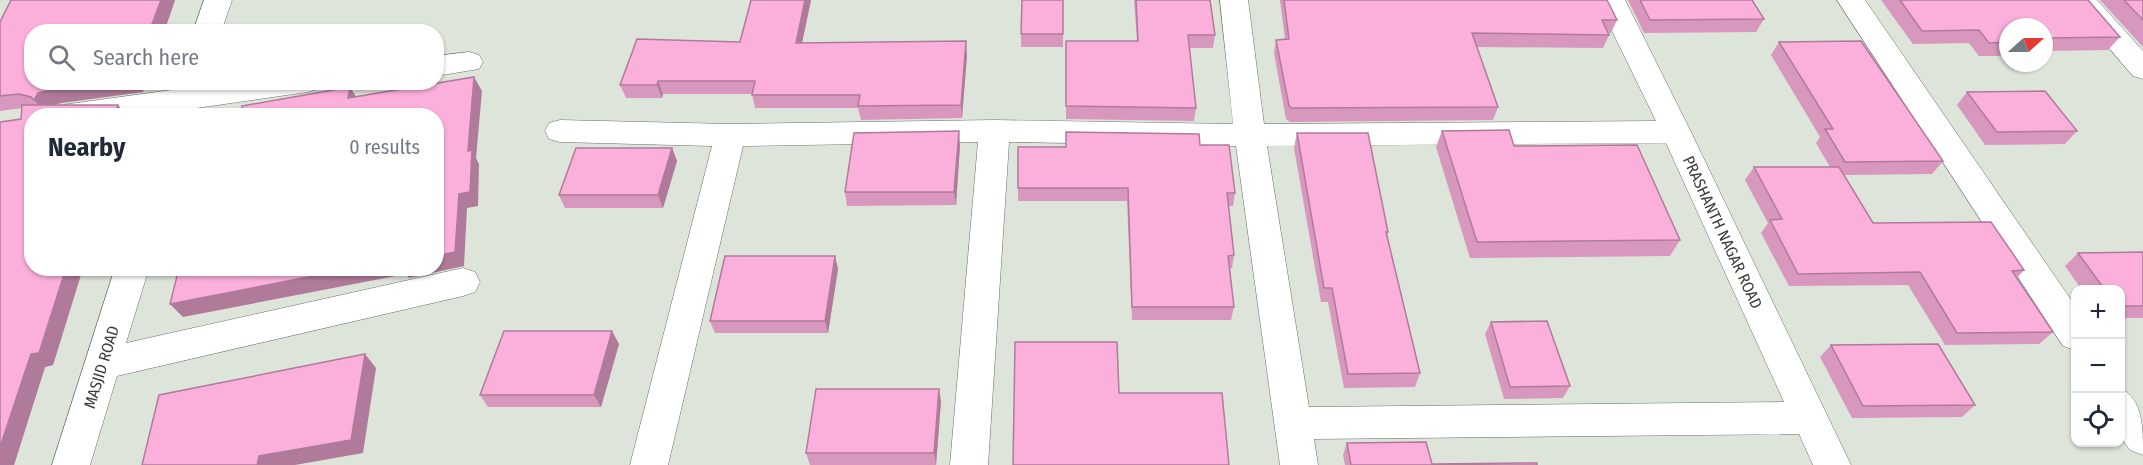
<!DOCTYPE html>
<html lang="en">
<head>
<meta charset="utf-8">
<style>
	:root { --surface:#fff; --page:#f2f2f3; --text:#1f2937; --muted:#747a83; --line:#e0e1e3 }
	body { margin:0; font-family:"Fira Sans Condensed",sans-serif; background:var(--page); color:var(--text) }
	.controls { position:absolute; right:18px; bottom:18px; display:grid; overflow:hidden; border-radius:12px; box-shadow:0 2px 4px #0004 }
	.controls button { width:54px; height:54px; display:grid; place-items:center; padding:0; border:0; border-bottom:2px solid var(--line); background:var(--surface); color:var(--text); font:30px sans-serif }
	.compass { position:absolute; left:1999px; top:18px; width:54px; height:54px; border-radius:50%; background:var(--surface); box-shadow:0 2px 4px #0004; rotate:69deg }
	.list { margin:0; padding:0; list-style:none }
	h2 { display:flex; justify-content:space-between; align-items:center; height:78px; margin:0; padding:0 24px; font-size:26px }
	h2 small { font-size:20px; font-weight:400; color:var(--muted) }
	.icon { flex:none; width:33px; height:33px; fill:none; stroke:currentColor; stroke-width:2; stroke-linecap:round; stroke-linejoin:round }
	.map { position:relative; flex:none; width:2143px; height:465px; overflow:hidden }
	.search { position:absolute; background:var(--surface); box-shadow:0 2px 4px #0004; left:24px; top:24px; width:420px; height:66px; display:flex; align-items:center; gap:15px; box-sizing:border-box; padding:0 21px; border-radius:24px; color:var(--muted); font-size:22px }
	.panel { position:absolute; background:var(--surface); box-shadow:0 2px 4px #0004; left:24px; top:108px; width:420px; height:168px; border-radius:24px }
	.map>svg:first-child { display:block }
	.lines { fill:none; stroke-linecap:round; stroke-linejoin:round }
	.street-casing { stroke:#696f66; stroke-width:1 }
	.street { fill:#fff; fill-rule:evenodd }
	.wall { fill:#d897bd }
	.shaded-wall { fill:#b07b9a }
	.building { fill:#fbb0dc; stroke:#b07b9a; stroke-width:1.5 }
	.labels { text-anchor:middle; stroke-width:5; stroke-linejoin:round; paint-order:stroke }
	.street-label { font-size:16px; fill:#3a3d39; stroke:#fff }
</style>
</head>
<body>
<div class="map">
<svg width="2143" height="465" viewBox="0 0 2143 465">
	<rect width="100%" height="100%" fill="#dde4da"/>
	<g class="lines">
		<defs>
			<g id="street">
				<path d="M204 0H232L221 32H193Z"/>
				<path d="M1220 0H1248L1264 124 1656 121 1597 0H1625L1691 132 1851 465H1813L1799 434 1314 439 1318 465H1280L1236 146 1009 142 988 465H950L978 142 743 146 668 465H630L712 146 560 142 549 139 545 131 549 123 560 120 730 124 994 120 1233 124ZM1666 143 1784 402 1309 407 1267 146Z"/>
				<path d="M1837 0H1865L2076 307V350L2063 346Z"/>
				<path d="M2068 0H2097L2143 51V79L2133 76Z"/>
				<path d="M469 52 479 55 483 62 479 69 436 76V56Z"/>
				<path d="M230 82H322L318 89 308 92 141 116H47L51 108 62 105Z"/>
				<path d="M115 268H149L126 343 463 268 475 272 480 282 475 292 463 296 117 376 90 465H52Z"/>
				<path d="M2120 388C2143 399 2143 427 2143 455L2130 450 2120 436Z"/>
			</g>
		</defs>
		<use href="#street" class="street-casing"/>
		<use href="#street" class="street"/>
	</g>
	<g class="wall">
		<path d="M11 0H175L164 32H32V82H146L143 92 61 103 53 105H118L127 116H32V268H83L53 365 45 367 14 465H0V122L21 119 22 108 0 111V22Z"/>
		<path d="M811 0 802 43 967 55 962 118 861 120 858 108H755L752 94H663L662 98H626L620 85 740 42Z"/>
		<path d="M1063 0V47H1021V34Z"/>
		<path d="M1134 0H1210L1215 35 1213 48H1189L1196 108 1194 121 1066 119V41H1137Z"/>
		<path d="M1280 0H1607L1617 20 1611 33H1609V35L1603 48 1477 47 1498 107 1493 120 1290 122 1286 119 1274 53 1276 40 1285 39Z"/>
		<path d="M1628 0H1752L1764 19 1756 32 1644 33Z"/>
		<path d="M1881 0H2088L2120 37 2108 50 2044 51V27H2008V56H1979L1969 43 1913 44Z"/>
		<path d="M2100 0H2143V47Z"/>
		<path d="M1779 42 1943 161 1932 174 1844 175 1873 223 2024 270 2017 278 2053 332 2039 344 1945 345 1908 285 1789 286 1761 233 1768 223 1745 180 1754 167H1830L1816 143 1820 137 1771 55Z"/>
		<path d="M1967 92 2077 131 2065 144 1985 145 1957 105Z"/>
		<path d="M1442 131 1514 146 1680 240 1670 256 1470 258 1436 147Z"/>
		<path d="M1297 133 1388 232 1387 236 1420 373 1415 387 1344 388 1328 302H1321L1294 148Z"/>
		<path d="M960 145 956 205 847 206 845 192Z"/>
		<path d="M1200 145 1235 193 1233 206H1228L1234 255 1232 268H1230L1234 307 1231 320H1132L1127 201H1018V188L1066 147Z"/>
		<path d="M672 148 677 161 663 208H565L559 195Z"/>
		<path d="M2143 252V318H2121V290H2082L2065 266 2078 253Z"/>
		<path d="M835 256 838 269 828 333H715L710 321Z"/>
		<path d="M1491 322 1570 386 1563 398 1504 399 1485 334Z"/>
		<path d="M619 344 601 407H488L480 395Z"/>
		<path d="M1831 345 1975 405 1962 417 1852 418 1820 357Z"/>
		<path d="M941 401 936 465H810L806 453Z"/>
		<path d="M1347 443 1432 464 1537 465H1345L1343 455Z"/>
	</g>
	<g class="shaded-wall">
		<path d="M161 0H175L164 32H149Z"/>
		<path d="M805 0H811L799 57 796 43Z"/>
		<path d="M966 41 967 55 962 118 961 105Z"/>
		<path d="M474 77 482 91 476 158 479 164 478 206 467 208 464 266 409 278 406 274 183 317 170 304 354 268H436V256L459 194 468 151Z"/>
		<path d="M658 81 663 94 662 98 657 85Z"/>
		<path d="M103 82H146L143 92 61 103 50 106 46 113 34 100 38 93 50 90Z"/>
		<path d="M350 87 359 101 348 98Z"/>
		<path d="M118 105 127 116H114Z"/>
		<path d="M959 131 960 145 956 205 954 192Z"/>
		<path d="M672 148 677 161 663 208 658 195Z"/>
		<path d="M835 256 838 269 828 333 825 321Z"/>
		<path d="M66 268H83L53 365 45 367 14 465H0V447L31 354Z"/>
		<path d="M612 331 619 344 601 407 594 395Z"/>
		<path d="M365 354 376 368 363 453 295 465H257L259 456Z"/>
		<path d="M939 389 941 401 936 465 934 453Z"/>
	</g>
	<g class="building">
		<path d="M11 0H161L149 32H32V82H103L50 90 38 93 34 100 31 97 19 94 0 96V22Z"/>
		<path d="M751 0H805L796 43 966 41 961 105 858 106 860 95H752L755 81H658L657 85H620L637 39 740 42Z"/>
		<path d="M1022 0H1063V34H1021Z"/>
		<path d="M1136 0H1210L1215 35H1188L1196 108 1066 106V41H1138Z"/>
		<path d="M1284 0H1607L1617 20H1602L1609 35 1472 33 1498 107 1292 108 1289 106 1276 40 1289 39Z"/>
		<path d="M1640 0H1752L1764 19 1650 20Z"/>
		<path d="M1900 0H2088L2120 37 2047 38 2051 42H2044V27H2008V42L1989 43 1979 30 1922 31Z"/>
		<path d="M2124 0H2143V20Z"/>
		<path d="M1861 41 1943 161 1845 162 1825 129H1833L1779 42Z"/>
		<path d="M474 77 468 151 472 150 470 192 459 194 455 252 436 256V116H240L242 106 350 87 348 98Z"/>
		<path d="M2045 91 2077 131 1997 132 1967 92Z"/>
		<path d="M22 105H118L114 116H32V268H66L39 353 31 354 0 447V122L21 119Z"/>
		<path d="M1509 130 1514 146 1637 145 1680 240 1477 242 1442 131Z"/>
		<path d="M959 131 954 192H845L854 133Z"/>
		<path d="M1066 132 1199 134 1200 145H1229L1235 193H1227L1234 255 1228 256 1234 307H1132L1128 188H1018V147H1066Z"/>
		<path d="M1297 133H1368L1388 232H1386L1420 373 1348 374 1332 288H1324Z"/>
		<path d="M576 148H672L658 195H559Z"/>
		<path d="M1754 167H1839L1873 223 1991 222 2024 270 2012 271 2053 332 1957 333 1920 272 1798 274 1770 220 1782 219Z"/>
		<path d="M2143 252V306H2121V290H2105L2078 253Z"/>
		<path d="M725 256H835L825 321H710Z"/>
		<path d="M179 268H354L170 304Z"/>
		<path d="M1547 321 1570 386 1510 387 1491 322Z"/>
		<path d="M504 331H612L594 395H480Z"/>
		<path d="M1015 342H1117L1119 393H1222L1229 465H1013Z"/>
		<path d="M1938 344 1975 405 1863 406 1831 345Z"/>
		<path d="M365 354 351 440 259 456 257 465H142L159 395Z"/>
		<path d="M816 389H939L934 453H806Z"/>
		<path d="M1426 442 1432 464 1537 463V465H1351L1347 443Z"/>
	</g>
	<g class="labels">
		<g class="street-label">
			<text transform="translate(1723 232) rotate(65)" y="6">PRASHANTH NAGAR ROAD</text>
			<text transform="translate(101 367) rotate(-73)" y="6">MASJID ROAD</text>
		</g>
	</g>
</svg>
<div class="controls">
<button>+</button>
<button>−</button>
<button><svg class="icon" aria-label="locate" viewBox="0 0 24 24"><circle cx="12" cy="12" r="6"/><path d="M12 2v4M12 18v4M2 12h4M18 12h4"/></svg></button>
</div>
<svg class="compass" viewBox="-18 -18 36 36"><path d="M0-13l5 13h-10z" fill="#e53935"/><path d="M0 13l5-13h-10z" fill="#747a83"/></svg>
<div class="search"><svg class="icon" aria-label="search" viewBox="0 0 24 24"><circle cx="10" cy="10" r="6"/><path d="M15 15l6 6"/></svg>Search here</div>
<section class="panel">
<h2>Nearby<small>0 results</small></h2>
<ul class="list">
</ul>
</section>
</div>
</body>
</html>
